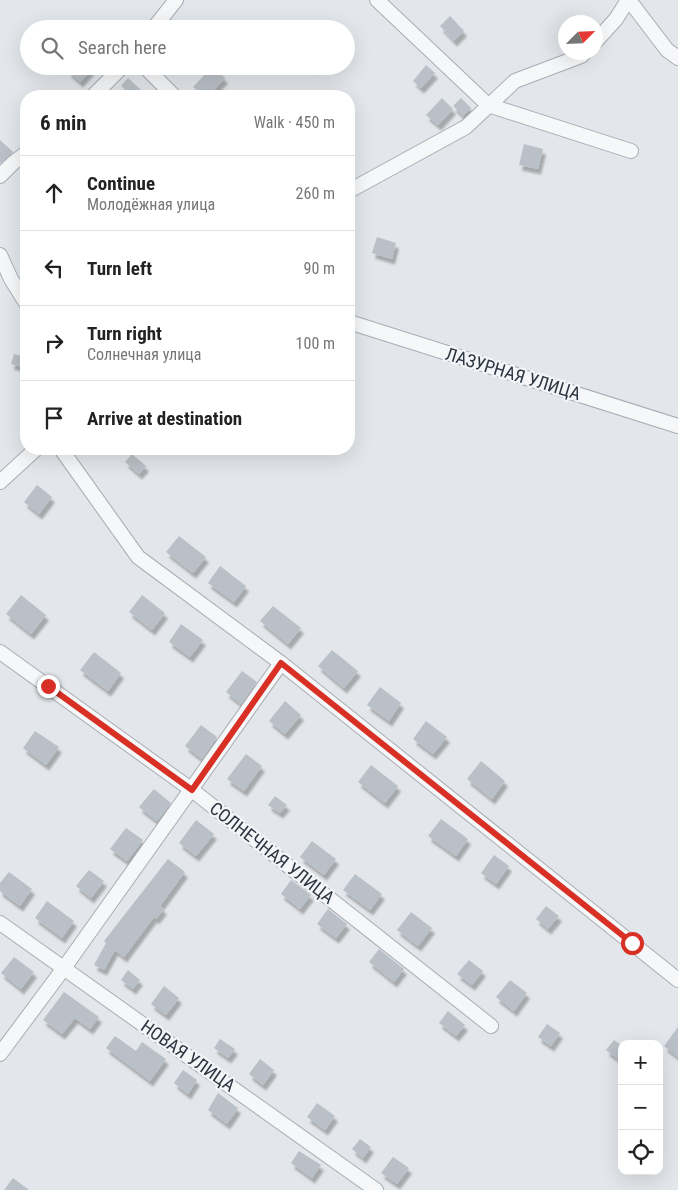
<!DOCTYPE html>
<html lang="en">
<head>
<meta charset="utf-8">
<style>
	:root { --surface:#fff; --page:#f6f6f6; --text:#222; --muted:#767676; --line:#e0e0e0 }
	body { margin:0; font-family:"Roboto Condensed",sans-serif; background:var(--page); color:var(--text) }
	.controls { position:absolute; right:15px; bottom:15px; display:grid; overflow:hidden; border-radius:10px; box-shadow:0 5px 20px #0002 }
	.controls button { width:45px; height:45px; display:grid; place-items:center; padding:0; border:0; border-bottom:1px solid var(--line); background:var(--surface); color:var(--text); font:25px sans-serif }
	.compass { position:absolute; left:558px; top:15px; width:45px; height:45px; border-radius:50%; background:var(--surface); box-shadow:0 5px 20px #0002; rotate:66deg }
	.stop { position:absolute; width:15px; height:15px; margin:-11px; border:4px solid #d93025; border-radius:50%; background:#fff }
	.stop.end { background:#d93025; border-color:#fff; box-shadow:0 1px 5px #0008 }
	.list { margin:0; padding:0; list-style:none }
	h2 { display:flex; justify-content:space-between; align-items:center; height:65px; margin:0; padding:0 20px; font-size:21px }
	h2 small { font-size:16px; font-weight:400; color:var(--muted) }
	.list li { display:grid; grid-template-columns:32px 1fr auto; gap:15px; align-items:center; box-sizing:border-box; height:75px; padding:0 20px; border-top:1px solid var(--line) }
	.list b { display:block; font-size:19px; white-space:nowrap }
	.list p { margin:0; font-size:16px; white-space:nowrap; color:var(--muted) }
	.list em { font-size:16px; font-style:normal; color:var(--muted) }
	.icon { flex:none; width:28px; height:28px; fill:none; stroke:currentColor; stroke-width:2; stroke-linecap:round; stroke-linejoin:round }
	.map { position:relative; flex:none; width:678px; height:1190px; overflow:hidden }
	.search { position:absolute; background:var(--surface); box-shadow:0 5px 20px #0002; left:20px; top:20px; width:335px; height:55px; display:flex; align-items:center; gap:12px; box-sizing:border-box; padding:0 18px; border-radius:28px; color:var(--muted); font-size:19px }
	.panel { position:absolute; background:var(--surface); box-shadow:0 5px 20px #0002; left:20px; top:90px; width:335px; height:365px; border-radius:20px }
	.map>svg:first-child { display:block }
	.building { fill:#bac0c7; filter:url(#shadow) }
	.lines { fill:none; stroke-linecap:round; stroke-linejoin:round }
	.street-casing { stroke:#a8adb4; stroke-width:16 }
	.street { stroke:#f6f7f9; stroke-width:14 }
	.route { stroke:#d93025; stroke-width:6 }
	.labels { text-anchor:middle; stroke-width:4.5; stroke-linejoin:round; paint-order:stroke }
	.street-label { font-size:18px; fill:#2c3541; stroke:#f3f5f8 }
</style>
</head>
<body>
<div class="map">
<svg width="678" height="1190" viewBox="0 0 678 1190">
	<defs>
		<filter id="shadow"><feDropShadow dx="3" dy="5.5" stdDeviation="1" flood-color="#0004"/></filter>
	</defs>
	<rect width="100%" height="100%" fill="#e3e6ea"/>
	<g class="building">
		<path d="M450 16 464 31 454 41 440 26Z"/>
		<path d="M426 65 435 73 421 88 413 81Z"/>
		<path d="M72 66H87L91 70 80 82 68 71Z"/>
		<path d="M213 66 225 78 208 96H203L193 87Z"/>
		<path d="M128 78 141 90 135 96H132L121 86Z"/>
		<path d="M442 98 453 109 438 125 426 115Z"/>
		<path d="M461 98 471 108 463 116 453 106Z"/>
		<path d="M0 140 13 152 0 164Z"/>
		<path d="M524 144 543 149 538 169 519 165Z"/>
		<path d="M377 237 396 243 392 259 372 253Z"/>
		<path d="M14 354 26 357V368L11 364Z"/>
		<path d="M132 454 146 466 139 474 125 462Z"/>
		<path d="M37 485 52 497 39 514 24 502Z"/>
		<path d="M179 536 206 557 193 573 166 552Z"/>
		<path d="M220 566 246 586 234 602 208 583Z"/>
		<path d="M21 595 46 615 31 634 6 614Z"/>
		<path d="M142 595 165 613 152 630 129 612Z"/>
		<path d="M273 606 301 628 288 644 260 621Z"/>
		<path d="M181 624 203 640 190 657 169 642Z"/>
		<path d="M332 650 358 671 344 688 318 666Z"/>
		<path d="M94 652 121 673 108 691 80 670Z"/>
		<path d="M242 671 257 682 241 704 226 692Z"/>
		<path d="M380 687 401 703 389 721 367 705Z"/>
		<path d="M285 701 301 715 285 734 269 721Z"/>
		<path d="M426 721 447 737 433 754 413 739Z"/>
		<path d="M201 725 217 737 202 759 185 746Z"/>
		<path d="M35 731 59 747 46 765 23 748Z"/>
		<path d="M246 754 262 766 244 791 227 779Z"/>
		<path d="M481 761 505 781 492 799 467 779Z"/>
		<path d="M371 765 398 786 385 803 358 782Z"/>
		<path d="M154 789 171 803 157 821 139 807Z"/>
		<path d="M275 796 287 805 280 813 268 805Z"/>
		<path d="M441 819 468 839 456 856 428 836Z"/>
		<path d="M196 820 214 834 196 856 179 843Z"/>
		<path d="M126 828 143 840 127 861 110 849Z"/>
		<path d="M312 841 336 859 324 875 300 857Z"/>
		<path d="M494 855 509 866 496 884 481 873Z"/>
		<path d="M168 859 185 872 160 906 164 909 156 919 154 917 124 957 115 950 104 970 94 965 106 943 104 941Z"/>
		<path d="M89 870 104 881 91 898 76 886Z"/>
		<path d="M9 872 32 889 20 906 0 891V883Z"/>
		<path d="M355 874 382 894 370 910 343 890Z"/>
		<path d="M291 880 311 895 300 909 281 894Z"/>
		<path d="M47 901 74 921 62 938 35 918Z"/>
		<path d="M546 906 559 916 548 929 536 919Z"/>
		<path d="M328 909 347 924 336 938 317 924Z"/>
		<path d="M411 912 432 928 418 946 397 930Z"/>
		<path d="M379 949 404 969 394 982 369 962Z"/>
		<path d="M14 957 34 972 21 989 1 973Z"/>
		<path d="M469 960 483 971 472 985 457 974Z"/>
		<path d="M128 970 140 980 133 989 121 980Z"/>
		<path d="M510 980 527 993 514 1011 496 997Z"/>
		<path d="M164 986 179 998 166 1015 151 1004Z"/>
		<path d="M64 992 99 1017 90 1029 75 1018 62 1034 43 1020Z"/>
		<path d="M448 1011 465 1025 456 1036 439 1023Z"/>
		<path d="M547 1024 560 1033 551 1046 538 1037Z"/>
		<path d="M678 1027V1057L664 1046Z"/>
		<path d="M115 1036 136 1051 142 1042 166 1059 150 1081 106 1048Z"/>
		<path d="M220 1039 235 1049 228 1058 214 1048Z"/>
		<path d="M614 1040 622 1046V1062L606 1050Z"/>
		<path d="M260 1059 274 1070 263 1085 249 1074Z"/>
		<path d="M183 1070 197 1080 188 1094 174 1083Z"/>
		<path d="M218 1093 238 1108 227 1124 208 1110Z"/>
		<path d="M317 1103 335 1116 325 1130 307 1117Z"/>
		<path d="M360 1139 371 1147 363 1158 352 1149Z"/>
		<path d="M299 1151 321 1165 312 1178 291 1163Z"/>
		<path d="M393 1157 409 1168 397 1184 381 1173Z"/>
		<path d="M13 1178 29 1190H4Z"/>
	</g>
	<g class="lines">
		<defs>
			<g id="street">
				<path d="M377 0 488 105 631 151"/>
				<path d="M629 0 667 50 678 58"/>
				<path d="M153 29 176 0"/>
				<path d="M596 41 616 19 628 0"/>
				<path d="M144 66 174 96"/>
				<path d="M93 96 123 66"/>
				<path d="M0 176 13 163 26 153"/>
				<path d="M349 191 466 127 515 81 581 56 585 52"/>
				<path d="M0 255 11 279 26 303"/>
				<path d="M349 322 678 426"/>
				<path d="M61 449 138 557 281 663 678 980"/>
				<path d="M0 482 36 449"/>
				<path d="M0 652 192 790 491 1026"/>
				<path d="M0 923 376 1190"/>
				<path d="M0 1054 64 968 281 663"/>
			</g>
		</defs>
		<use href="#street" class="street-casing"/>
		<use href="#street" class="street"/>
	</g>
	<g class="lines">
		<path class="route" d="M48 686 192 790 281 663 632 943"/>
	</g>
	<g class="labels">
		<g class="street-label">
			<text transform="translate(513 374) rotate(17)" y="6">ЛАЗУРНАЯ УЛИЦА</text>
			<text transform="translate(272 853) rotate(38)" y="6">СОЛНЕЧНАЯ УЛИЦА</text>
			<text transform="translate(188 1056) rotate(35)" y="6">НОВАЯ УЛИЦА</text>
		</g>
	</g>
</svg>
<div class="controls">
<button>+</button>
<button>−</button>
<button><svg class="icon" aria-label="locate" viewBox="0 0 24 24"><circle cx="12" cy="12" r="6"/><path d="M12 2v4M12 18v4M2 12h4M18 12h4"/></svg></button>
</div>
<svg class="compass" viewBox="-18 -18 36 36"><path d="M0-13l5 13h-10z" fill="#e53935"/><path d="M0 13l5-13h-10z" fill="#767676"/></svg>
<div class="stop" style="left:632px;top:943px"></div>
<div class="stop end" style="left:48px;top:686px"></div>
<div class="search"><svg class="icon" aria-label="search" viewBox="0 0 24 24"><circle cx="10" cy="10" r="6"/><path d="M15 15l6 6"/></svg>Search here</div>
<section class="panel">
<h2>6 min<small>Walk · 450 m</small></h2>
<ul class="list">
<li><svg class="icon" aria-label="ahead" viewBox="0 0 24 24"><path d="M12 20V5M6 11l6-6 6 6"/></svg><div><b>Continue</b><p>Молодёжная улица</p></div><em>260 m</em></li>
<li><svg class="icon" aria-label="left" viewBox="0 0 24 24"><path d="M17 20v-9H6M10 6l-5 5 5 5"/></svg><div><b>Turn left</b></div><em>90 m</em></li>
<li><svg class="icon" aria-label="right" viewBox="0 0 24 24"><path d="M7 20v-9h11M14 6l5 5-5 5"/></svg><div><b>Turn right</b><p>Солнечная улица</p></div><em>100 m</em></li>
<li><svg class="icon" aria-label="arrive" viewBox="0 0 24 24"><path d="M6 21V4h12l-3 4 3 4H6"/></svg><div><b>Arrive at destination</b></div></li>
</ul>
</section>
</div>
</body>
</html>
